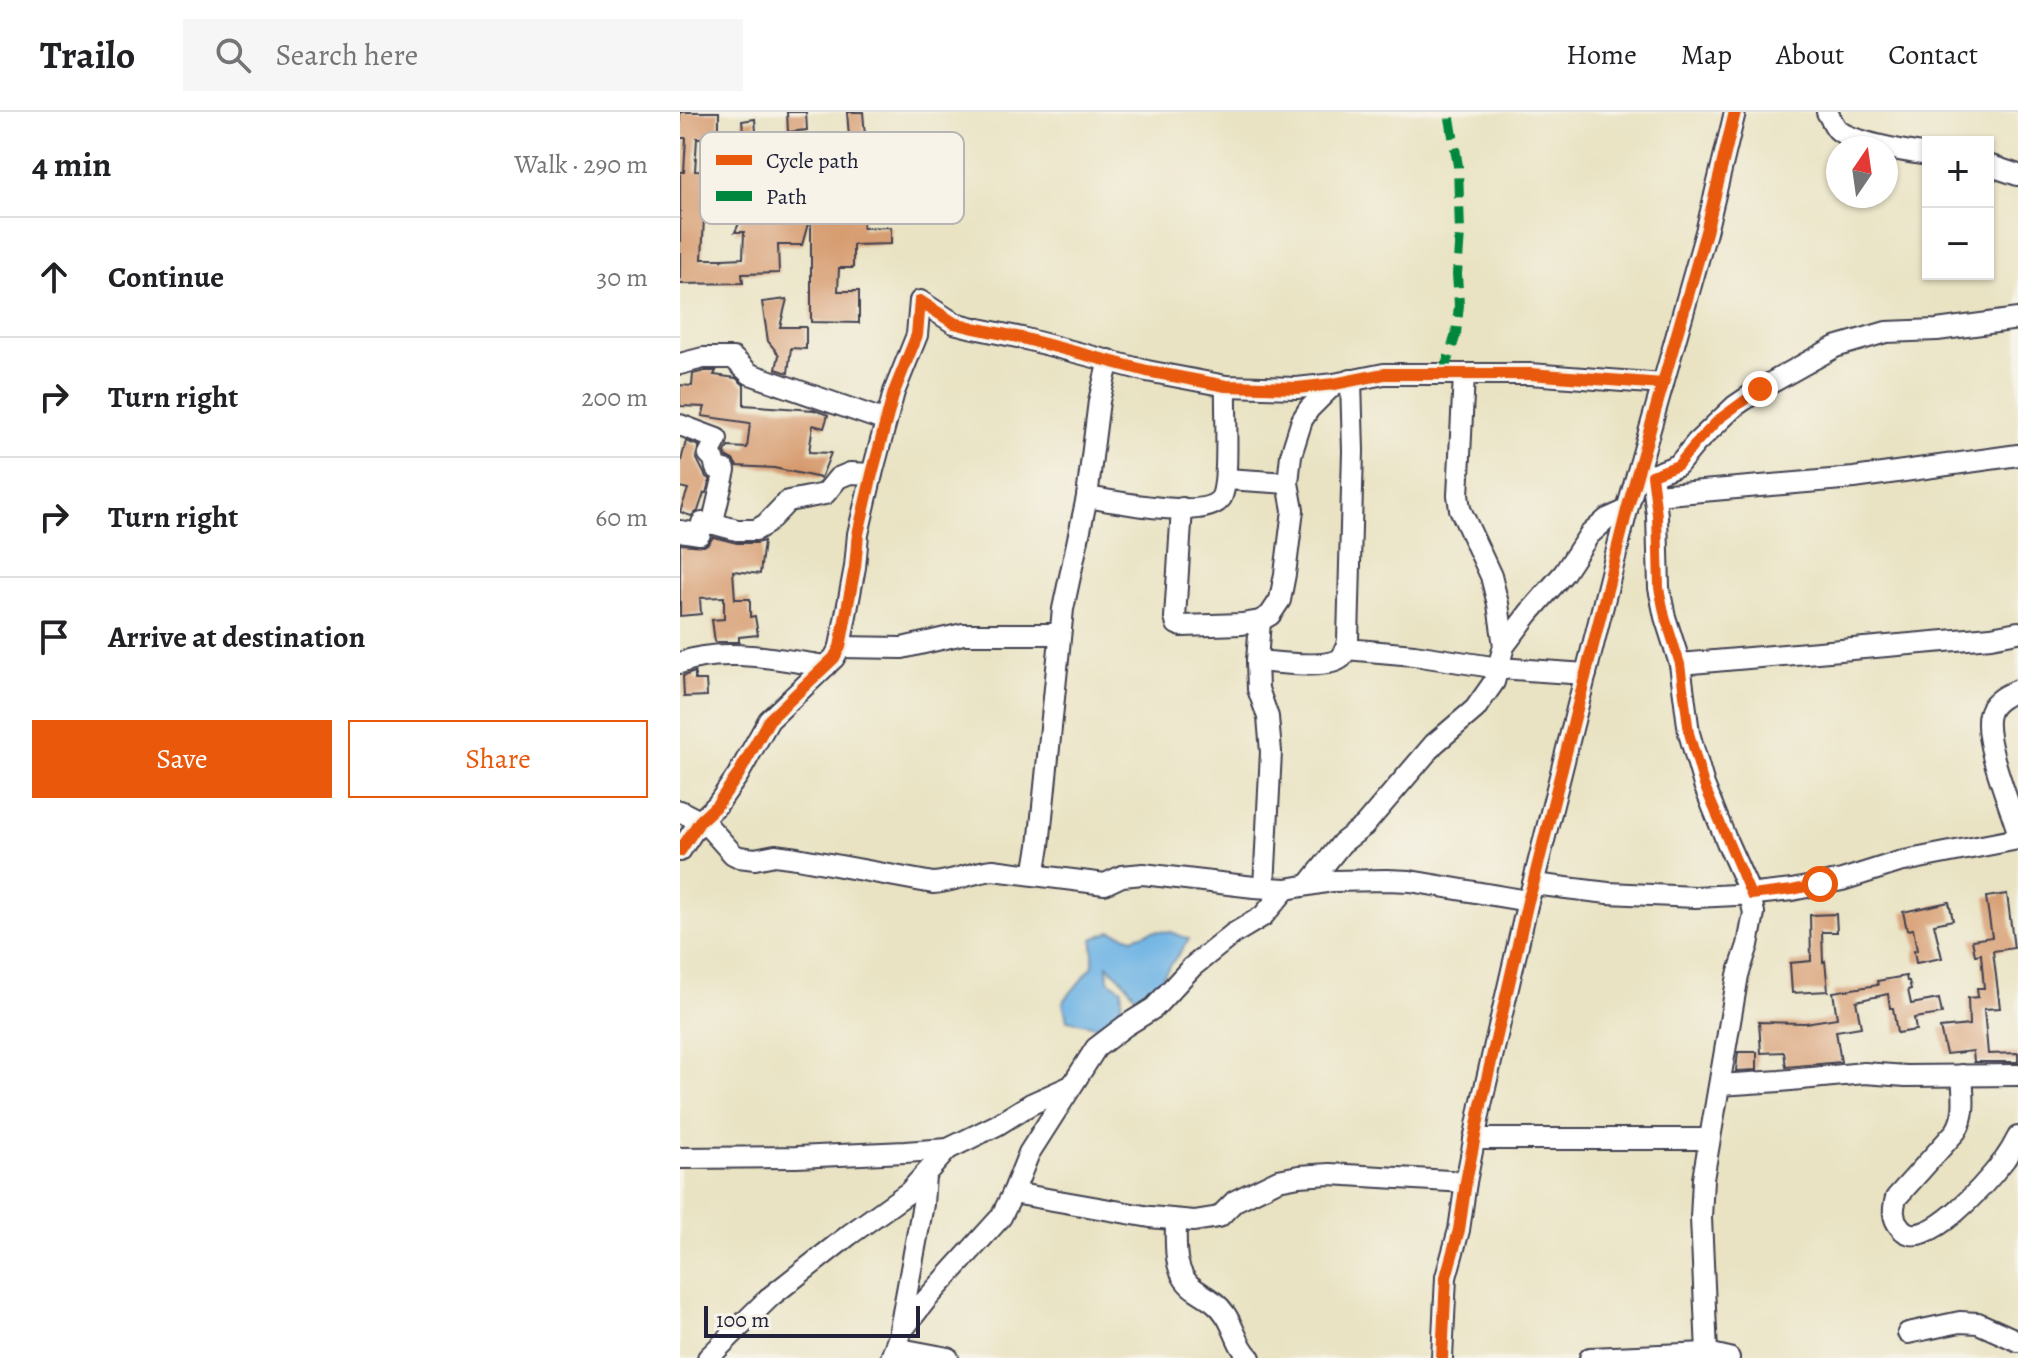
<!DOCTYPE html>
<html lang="en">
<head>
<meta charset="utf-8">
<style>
	:root { --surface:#fff; --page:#f6f6f6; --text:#202124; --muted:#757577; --line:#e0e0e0; --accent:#ea580c }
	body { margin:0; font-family:Alegreya,serif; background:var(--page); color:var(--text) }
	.controls { position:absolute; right:24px; top:24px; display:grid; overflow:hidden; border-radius:0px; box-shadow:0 2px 6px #0004 }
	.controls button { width:72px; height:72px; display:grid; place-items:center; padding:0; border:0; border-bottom:2px solid var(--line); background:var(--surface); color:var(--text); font:40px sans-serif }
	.compass { position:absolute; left:1146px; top:24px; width:72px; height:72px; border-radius:50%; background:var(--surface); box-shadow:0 2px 6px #0004; rotate:13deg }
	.scale { position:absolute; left:24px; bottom:20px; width:216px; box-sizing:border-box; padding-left:8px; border:4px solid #22223b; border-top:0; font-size:22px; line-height:28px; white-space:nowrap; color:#22223b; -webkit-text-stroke:6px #f7f3e8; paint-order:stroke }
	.stop { position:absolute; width:24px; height:24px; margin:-18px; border:6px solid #ea580c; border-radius:50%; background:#fff }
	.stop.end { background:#ea580c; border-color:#fff; box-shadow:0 2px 8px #0008 }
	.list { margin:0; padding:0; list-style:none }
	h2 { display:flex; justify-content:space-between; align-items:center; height:104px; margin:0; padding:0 32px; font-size:34px }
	h2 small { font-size:26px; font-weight:400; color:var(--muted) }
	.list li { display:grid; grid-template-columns:52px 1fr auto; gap:24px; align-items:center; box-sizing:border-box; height:120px; padding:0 32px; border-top:2px solid var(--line) }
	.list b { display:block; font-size:30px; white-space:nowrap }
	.list em { font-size:26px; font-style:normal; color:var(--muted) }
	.actions { display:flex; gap:16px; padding:24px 32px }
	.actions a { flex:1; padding:18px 0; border:2px solid var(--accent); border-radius:0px; text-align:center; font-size:28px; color:var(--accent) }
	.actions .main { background:var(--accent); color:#fff }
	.icon { flex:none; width:44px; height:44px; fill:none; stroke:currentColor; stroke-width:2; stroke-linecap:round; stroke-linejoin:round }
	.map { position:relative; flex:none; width:1338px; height:1246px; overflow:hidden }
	header { display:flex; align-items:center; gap:48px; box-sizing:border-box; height:112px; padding:0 40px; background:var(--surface); border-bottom:2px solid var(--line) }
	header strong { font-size:38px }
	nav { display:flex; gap:44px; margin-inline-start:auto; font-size:28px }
	.search { width:560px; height:72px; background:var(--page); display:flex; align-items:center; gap:20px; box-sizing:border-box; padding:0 28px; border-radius:0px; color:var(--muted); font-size:30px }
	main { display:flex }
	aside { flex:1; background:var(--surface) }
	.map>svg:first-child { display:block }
	.water { fill:#6eb4e4; stroke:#486b90; stroke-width:2 }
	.building { fill:#d5996c }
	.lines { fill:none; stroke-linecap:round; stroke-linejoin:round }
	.minor-casing { stroke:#403f4f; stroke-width:24 }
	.minor { stroke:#fff; stroke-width:20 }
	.quiet { stroke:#00873e; stroke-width:10; stroke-dasharray:20 10; stroke-linecap:butt }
	.cycleway-casing { stroke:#f7f3e8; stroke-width:17 }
	.cycleway { stroke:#e8590c; stroke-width:12 }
	.route { stroke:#ea580c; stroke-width:10 }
	.key { fill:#f7f3e8; stroke:#b7b4b4; stroke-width:2 }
	.key-label { font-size:22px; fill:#22223b }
</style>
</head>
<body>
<header>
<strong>Trailo</strong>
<div class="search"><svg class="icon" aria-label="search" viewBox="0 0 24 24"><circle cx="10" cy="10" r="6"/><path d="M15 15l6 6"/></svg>Search here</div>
<nav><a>Home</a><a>Map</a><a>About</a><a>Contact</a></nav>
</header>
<main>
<aside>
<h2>4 min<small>Walk · 290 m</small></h2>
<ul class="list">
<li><svg class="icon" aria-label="ahead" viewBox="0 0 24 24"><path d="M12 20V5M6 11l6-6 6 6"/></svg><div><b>Continue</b></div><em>30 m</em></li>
<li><svg class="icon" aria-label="right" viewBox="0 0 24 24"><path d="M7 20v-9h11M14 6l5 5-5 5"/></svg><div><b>Turn right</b></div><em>200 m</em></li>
<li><svg class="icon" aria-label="right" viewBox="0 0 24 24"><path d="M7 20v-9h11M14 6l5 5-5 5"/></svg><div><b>Turn right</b></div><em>60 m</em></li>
<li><svg class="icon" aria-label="arrive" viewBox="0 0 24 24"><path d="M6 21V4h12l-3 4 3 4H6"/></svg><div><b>Arrive at destination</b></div></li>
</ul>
<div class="actions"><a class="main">Save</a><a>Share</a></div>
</aside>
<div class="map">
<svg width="1338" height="1246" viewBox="0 0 1338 1246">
	<rect width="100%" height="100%" fill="#f7f3e8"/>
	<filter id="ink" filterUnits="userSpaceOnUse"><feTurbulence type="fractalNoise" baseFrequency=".0125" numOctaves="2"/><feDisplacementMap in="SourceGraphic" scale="16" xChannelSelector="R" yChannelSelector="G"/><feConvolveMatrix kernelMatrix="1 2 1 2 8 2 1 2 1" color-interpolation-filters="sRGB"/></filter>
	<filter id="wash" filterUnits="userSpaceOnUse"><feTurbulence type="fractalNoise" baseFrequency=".006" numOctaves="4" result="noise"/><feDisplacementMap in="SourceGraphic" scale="32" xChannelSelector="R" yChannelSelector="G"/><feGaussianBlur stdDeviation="1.8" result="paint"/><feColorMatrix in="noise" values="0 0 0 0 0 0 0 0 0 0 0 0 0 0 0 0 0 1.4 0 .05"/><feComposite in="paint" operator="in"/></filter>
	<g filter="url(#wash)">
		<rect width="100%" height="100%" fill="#e9e3c3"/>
		<path class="water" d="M431 819 453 826 473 819 490 820 509 827 482 865 474 883 462 895C452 877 442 866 427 853L428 868 442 877 441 892 436 907 421 915 387 908 383 890 413 854V827Z"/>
		<g id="blocks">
			<g class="building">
				<path d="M0 0H39V26H17L15 59 44 60 43 106 24 105 22 147H42V149L43 147 63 146 64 120H55L63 103H107L106 65 152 63 153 76 125 79V101H131L122 133H98L99 161 62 162 63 171 0 172V60H4L6 26H0Z"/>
				<path d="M107 0H126L127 18 108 20Z"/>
				<path d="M167 0H183L185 23 169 24Z"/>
				<path d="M75 7 77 32 109 28 112 52 71 57 69 45 54 47 53 35 65 34 62 9Z"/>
				<path d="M183 100V116L211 115V132L173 133V156H159L158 179H179V211L131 210V101Z"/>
				<path d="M107 187 100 215H126V237L111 236 108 261 96 257 99 243 88 229 82 190Z"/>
				<path d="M25 259H36L34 263 56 266 64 273V293L134 298 148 303 144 316 133 313 129 340 151 341 141 366 94 356 57 354 53 348 47 345 45 340 48 335 67 336 70 311 22 304 25 295 0 294V273L12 274 13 262Z"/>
				<path d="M6 329 19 334 16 345 26 365 30 367 26 381H24L18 399 11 404 0 400 8 377 0 375V353Z"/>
				<path d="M33 425 57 431H76L84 429 80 462 53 459 55 487H70V505L75 504 78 523 59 525V530H35L32 508 44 507V485L20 486 21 502 0 504V432L24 434 29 431Z"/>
				<path d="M15 560V568H26L27 584 4 585 3 564Z"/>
				<path d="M1327 782 1334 836 1313 839 1320 896 1304 897 1308 942 1338 941V950H1294L1293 939 1266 942 1260 916 1289 913 1288 886 1298 885 1297 876H1304L1301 842 1295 843 1292 828 1312 825 1306 785Z"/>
				<path d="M1269 790 1273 808 1254 812 1262 846 1236 851 1234 839 1237 838 1233 817 1227 818 1223 800Z"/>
				<path d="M1156 802 1157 820H1142L1143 850 1145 849 1148 879 1112 881 1110 851 1131 849 1130 803Z"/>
				<path d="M1226 864 1227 869H1229L1231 877 1228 878 1231 892 1259 887 1262 902 1234 906 1236 918 1217 921 1213 896H1210L1208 882 1176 889 1181 915 1156 919 1161 950 1106 955 1104 940 1081 941 1079 910 1125 911 1157 906 1153 880 1198 873 1197 869Z"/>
				<path d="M1058 940H1077V958L1056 959Z"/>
			</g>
		</g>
	</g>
	<g filter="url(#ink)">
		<use href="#blocks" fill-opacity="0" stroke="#403f4f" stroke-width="2"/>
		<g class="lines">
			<defs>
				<g id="minor">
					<path d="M1147 0C1150 5 1153 12 1157 17 1169 30 1229 40 1248 43"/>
					<path d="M1308 53 1338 63"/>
					<path d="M0 252 23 246H53L70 262 206 309"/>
					<path d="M0 313 37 327 29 342 34 347 36 356 45 358 34 405 35 412"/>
					<path d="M961 360 972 363 998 353 1016 331 1055 294 1080 277 1155 235 1206 220 1257 218 1338 207"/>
					<path d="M972 363 977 403 979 476 985 505 1000 552 1009 621 1024 673 1047 730 1069 779 1074 801 1068 833 1058 863 1023 1067 1021 1106 1027 1241"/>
					<path d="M546 367 608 371"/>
					<path d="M976 383 1174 366 1338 343"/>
					<path d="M407 385C432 389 526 409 541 386 550 371 545 296 546 274"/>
					<path d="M502 396 495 506 497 512 502 514 562 512 580 509 590 503 600 488 605 462 613 398 608 371 611 343 622 308 629 297 654 272"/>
					<path d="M0 419 20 422 22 411 35 412 57 418H76L86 412 108 389 145 382 158 366 170 361 192 362"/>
					<path d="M580 509 577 549 578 577 588 605 591 640 584 775"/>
					<path d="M824 534 849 501 884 461 909 423 927 407 947 398"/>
					<path d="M160 535 222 536 283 522H380"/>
					<path d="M666 537 734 543 819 556 906 562"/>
					<path d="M577 549C596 550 646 558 661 546 665 541 667 534 668 528L673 339 671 268"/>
					<path d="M0 551C41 534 103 548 146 554"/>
					<path d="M1000 552 1311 525 1338 520"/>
					<path d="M1338 578C1327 582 1312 590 1309 602 1302 627 1330 693 1338 720"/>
					<path d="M0 699 27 713 53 742 59 745 75 747 95 743 117 746 253 771C273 770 292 760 313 758L425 772 442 764 463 762 574 775 606 777 653 769 707 768 730 769 848 789"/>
					<path d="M0 739 20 709 37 693 58 663 89 608 154 546 160 535 175 455 178 422 192 362 214 280 237 223 240 189 274 211 294 216 342 226 467 259 546 274 617 276 654 272 704 262H850L983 272"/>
					<path d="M354 763 359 734 383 497 407 385 419 289 429 248"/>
					<path d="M629 772 662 731 684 714 754 632 795 597 814 570 824 534 818 492 811 464 780 397 778 383 784 263"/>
					<path d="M853 772 928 781 1015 785 1076 782 1112 778 1162 768 1219 750 1338 727"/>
					<path d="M1282 963C1283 982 1287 1001 1276 1019L1216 1086C1213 1097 1212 1106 1220 1115 1243 1147 1311 1065 1325 1047 1330 1040 1334 1033 1338 1025"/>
					<path d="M1040 973 1100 969 1184 961 1226 964 1338 963"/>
					<path d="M794 1027H1029"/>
					<path d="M0 1046 116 1045 225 1040 268 1037 317 1013 351 992 389 975"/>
					<path d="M333 1081 470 1105 514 1109 539 1105 555 1089 598 1068 619 1064 650 1062 786 1070"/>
					<path d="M496 1108C496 1132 492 1163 516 1178 528 1186 537 1190 545 1202 555 1216 557 1234 570 1246"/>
					<path d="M220 1217 243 1092 245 1063"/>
					<path d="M1228 1221 1280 1210 1298 1211 1338 1229"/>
					<path d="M215 1236 268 1246"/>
					<path d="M28 1246 90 1185 169 1123 229 1080 268 1037"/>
					<path d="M211 1246 220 1221 245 1189 321 1105 333 1081 349 1041 416 936 445 914 474 896 512 855 553 822 583 804 606 777"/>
					<path d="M762 1246 766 1165 779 1118 786 1070 801 993 848 789 853 772 947 398 1026 120 1055 0"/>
					<path d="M910 1246 1027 1241 1049 1246"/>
				</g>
			</defs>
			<use href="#minor" class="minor-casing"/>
			<use href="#minor" class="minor"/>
			<path class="quiet" d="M763 263 776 222 779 193 777 162 780 121 778 54 769 0"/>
			<defs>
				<g id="cycleway">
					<path d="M0 739 20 709 37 693 58 663 89 608 154 546 160 535 175 455 178 422 192 362 214 280 237 223 240 189 274 211 294 216 342 226 467 259 546 274 617 276 654 272 704 262H850L983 272"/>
					<path d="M762 1246 766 1165 779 1118 786 1070 801 993 848 789 853 772 947 398 1026 120 1055 0"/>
				</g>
			</defs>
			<use href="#cycleway" class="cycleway-casing"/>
			<use href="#cycleway" class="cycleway"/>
		</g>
	</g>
	<g class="lines" filter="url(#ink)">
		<path class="route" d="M1080 277 1039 307 1016 331 998 353 972 363 977 403 979 476 985 505 1000 552 1009 621 1024 673 1071 783 1112 778 1140 772"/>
	</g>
	<rect x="20" y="20" width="264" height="92" rx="12" class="key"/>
	<rect x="36" y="43" width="36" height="10" fill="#e8590c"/>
	<rect x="36" y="79" width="36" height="10" fill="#00873e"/>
	<g class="key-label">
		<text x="86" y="56">Cycle path</text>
		<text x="86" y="92">Path</text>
	</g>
</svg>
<div class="controls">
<button>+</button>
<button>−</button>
</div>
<svg class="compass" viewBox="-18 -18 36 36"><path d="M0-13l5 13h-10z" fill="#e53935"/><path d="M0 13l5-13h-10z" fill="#757577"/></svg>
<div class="scale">100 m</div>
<div class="stop" style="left:1140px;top:772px"></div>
<div class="stop end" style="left:1080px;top:277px"></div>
</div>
</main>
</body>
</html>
